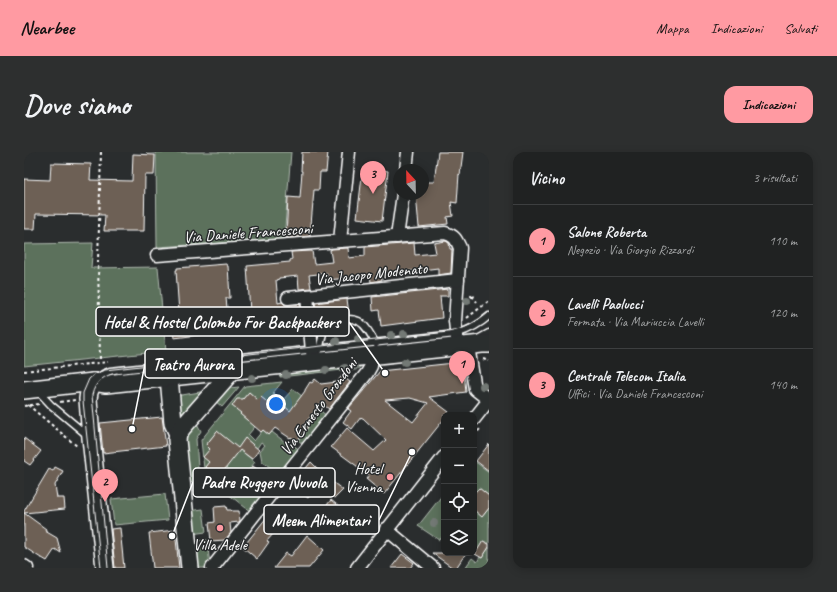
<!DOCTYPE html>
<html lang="it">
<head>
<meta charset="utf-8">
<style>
	:root { --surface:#202222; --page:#2d2f2f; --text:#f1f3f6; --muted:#a2a4a5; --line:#3d3f40; --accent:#ff9aa2 }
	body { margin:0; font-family:Caveat,sans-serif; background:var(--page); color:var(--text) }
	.controls { position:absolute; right:12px; bottom:12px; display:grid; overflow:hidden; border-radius:8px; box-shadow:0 2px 10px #0003 }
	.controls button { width:36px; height:36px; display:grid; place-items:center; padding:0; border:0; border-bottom:1px solid var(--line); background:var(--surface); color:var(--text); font:20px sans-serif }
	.compass { position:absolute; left:369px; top:12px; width:36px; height:36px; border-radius:50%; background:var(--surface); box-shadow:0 2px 10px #0003; rotate:338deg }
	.you { position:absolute; left:252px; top:252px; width:14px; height:14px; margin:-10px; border:3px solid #fff; border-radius:50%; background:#1a73e8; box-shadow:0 0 0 6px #1a73e833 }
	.badge { display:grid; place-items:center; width:26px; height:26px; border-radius:50%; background:var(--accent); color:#111; font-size:13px; font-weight:700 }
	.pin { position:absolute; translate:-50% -33px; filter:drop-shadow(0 1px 2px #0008) }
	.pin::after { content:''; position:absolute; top:21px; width:14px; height:12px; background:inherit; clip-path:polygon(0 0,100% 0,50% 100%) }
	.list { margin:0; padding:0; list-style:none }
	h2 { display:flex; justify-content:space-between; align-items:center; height:52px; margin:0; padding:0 16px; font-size:17px }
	h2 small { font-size:13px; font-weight:400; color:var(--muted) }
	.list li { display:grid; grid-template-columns:26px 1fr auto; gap:12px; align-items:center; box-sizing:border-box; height:72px; padding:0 16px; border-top:1px solid var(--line) }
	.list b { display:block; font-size:15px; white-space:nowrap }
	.list p { margin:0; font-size:13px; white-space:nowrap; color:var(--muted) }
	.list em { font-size:13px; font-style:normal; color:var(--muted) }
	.icon { flex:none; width:22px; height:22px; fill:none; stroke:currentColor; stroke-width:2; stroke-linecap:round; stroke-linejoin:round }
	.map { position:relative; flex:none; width:465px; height:416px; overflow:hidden; border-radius:12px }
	header { display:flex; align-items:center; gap:24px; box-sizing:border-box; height:56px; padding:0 20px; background:var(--accent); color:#111 }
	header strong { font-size:19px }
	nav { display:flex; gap:22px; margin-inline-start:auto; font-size:14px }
	.intro { display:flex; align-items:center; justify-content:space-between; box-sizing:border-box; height:96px; padding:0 24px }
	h1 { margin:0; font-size:28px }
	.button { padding:10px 18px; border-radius:12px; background:var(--accent); color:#111; font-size:14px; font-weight:700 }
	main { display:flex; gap:24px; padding:0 24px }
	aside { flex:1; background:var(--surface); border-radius:12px; box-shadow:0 2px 10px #0003 }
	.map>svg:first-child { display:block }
	.green { fill:#5c715c; stroke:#aeb8ae; fill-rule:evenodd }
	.building { fill:#6d6054; stroke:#fff; fill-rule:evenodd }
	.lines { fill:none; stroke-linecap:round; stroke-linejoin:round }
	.lane-casing { stroke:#fff; stroke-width:9 }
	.street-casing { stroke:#fff; stroke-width:15 }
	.secondary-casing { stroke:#fff; stroke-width:20 }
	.path { stroke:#fff; stroke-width:2; stroke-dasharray:3 3; stroke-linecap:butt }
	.lane { stroke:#2a2d2e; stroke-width:6 }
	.street { stroke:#2a2d2e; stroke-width:12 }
	.secondary { stroke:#2a2d2e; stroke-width:17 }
	.tram { stroke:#fff; stroke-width:1 }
	.tree { fill:#737974 }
	.poi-dot { fill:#ff9aa2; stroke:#2a2d2e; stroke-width:1.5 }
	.labels { text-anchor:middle; stroke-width:3; stroke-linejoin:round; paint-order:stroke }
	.street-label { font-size:16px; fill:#fff; stroke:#2a2d2e }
	.poi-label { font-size:16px; fill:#fff; stroke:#2a2d2e; text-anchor:end }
	.leader { fill:none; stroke:#fff; stroke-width:1.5 }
	.callout-dot { fill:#fff; stroke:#2a2d2e; stroke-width:1.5 }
	.callout { fill:#2a2d2e; stroke:#fff; stroke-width:1.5 }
	.callout-label { font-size:17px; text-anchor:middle; font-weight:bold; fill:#fff }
</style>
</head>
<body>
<header>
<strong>Nearbee</strong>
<nav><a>Mappa</a><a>Indicazioni</a><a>Salvati</a></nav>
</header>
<div class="intro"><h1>Dove siamo</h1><a class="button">Indicazioni</a></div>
<main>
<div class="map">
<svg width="465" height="416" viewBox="0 0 465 416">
	<rect width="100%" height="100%" fill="#2a2d2e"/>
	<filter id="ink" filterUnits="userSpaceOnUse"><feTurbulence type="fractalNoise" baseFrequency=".025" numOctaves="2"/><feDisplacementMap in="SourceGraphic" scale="8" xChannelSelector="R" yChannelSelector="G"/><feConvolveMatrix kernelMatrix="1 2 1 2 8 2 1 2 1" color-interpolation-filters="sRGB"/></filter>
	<g filter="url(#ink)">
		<g class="green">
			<path d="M122 0H267L260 87 133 95 132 1Z"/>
			<path d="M69 91 67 116 134 115 142 199 0 214V92Z"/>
			<path d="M336 213V216L256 225V221Z"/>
			<path d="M258 230 249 241 258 249 269 237 303 264 280 293 274 288 284 275 280 273 290 259 275 248 266 259 253 248 224 283 230 289 239 278 245 283 248 280 265 293 266 291 276 298 256 323 238 309 236 299 241 293 237 290 233 296 230 294 221 302 231 310 216 329 219 331 216 336 221 340 227 334 232 338 243 325 250 330 227 360 194 334 182 336 177 288 221 234ZM225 240 234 248 237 245 242 249 223 268 216 262 217 261 218 248ZM193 279 194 326 181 316 185 310 186 297 182 293Z"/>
			<path d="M215 235 198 255 189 247 197 237Z"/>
			<path d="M182 239 155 270 152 244Z"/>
			<path d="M171 268 177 279 172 287 175 330 162 331 160 281Z"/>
			<path d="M450 309 465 320V344L455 336 450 341Z"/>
			<path d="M420 341V383L415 388 394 374Z"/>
			<path d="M141 342 144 368 90 373 87 347Z"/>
			<path d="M465 356V392L459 389 454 398 450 396V358L458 365Z"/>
			<path d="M179 357 182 380 167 382 165 359Z"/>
			<path d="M183 388 186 413 184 416H171L168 390Z"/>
			<path d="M465 395V408L463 416H441L448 406 453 410 456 405 458 406Z"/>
		</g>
		<g class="building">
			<path d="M278 0H304L302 20H296L295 38H290L286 84 262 86 264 45 276 46 278 19H277Z"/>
			<path d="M414 0H439L436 23 435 22 433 51 427 50 429 64 423 65 424 72 395 75 392 42H399V31H400V30H410Z"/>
			<path d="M109 2 131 3 130 23H121L120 79H80L81 63 12 62 11 77H0V27L26 28 27 11 67 12 66 28 108 29Z"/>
			<path d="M346 14 357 15V18L364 19 358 69 333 66 339 16 346 17Z"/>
			<path d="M422 89 425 91 426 97H428L427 121 414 123V116L398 118 357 122 358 128 347 130 346 124 303 128V121L285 123 287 136 275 137 274 124 255 126V127L252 128 254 151 258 150 261 153H264L276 152 278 175 257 177V174L212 179V181L191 184V181L150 186 149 177H151L150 169H154L153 161H155L152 118H153V116L202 112 203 114H204L206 146H202L204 166 221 164V160H226L223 114 266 110V108L268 107 267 100 288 99 290 112 308 110 306 98H307V97L324 96 325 106 341 104V95L390 91 391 103 412 101 410 91Z"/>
			<path d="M424 137V144H416L418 166 357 174 355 158 349 159 348 145Z"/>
			<path d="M323 147 325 162 314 163V161L292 163 291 151Z"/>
			<path d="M439 210 442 240 405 245 425 260 423 263H420V267L360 342 342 327 345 323 307 295 323 276 350 299 362 288 339 266H338L337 265 328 277 319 270 327 259 324 257 356 219ZM386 246 404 251 389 270 361 248Z"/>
			<path d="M318 224 326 230 305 257 297 251 280 273 284 275 273 289 267 285 266 286 251 276 245 283 239 278 237 280 216 262 217 261 208 254 213 247H219L225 240 234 248 237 245 248 254 253 248 266 259 281 239V238L286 230 288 231 291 227 297 232 313 230Z"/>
			<path d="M138 265 142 294 79 301 76 271Z"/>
			<path d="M193 279 214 296 221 286 235 298 228 307 216 298 194 326 181 315 185 310 179 305 186 297 182 293Z"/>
			<path d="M0 286 17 299 6 313 0 309Z"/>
			<path d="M465 292V319L452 309Z"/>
			<path d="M287 310 302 325 319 338 311 346 294 334 284 346 268 333Z"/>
			<path d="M229 314 243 325 232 338 227 334 225 336 216 329Z"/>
			<path d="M31 315 39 319 31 333 33 346H40L41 357 0 361 22 377 21 379 33 386 37 401 31 397 23 409 18 406H17L0 395V359L25 317 29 319Z"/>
			<path d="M455 336 465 344V356L458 365 450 358V341Z"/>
			<path d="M307 348 327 364 315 379 295 363Z"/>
			<path d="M202 354 203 358H207L208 359H215L216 369 215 370 206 371 207 381 201 388 187 389 185 371 191 370 190 355Z"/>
			<path d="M243 365 255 375 243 389 245 390 233 407 219 395Z"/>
			<path d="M96 376 100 416H91L87 377Z"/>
			<path d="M151 378 155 416H129L125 381Z"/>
			<path d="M283 383 300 398 285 416H250L262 401 267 404Z"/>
			<path d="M459 389 465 392V395L458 406 451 402Z"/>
			<path d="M408 401H442L432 416H429Z"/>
			<path d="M378 402 390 411 386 416H367Z"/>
		</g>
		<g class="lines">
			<defs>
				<g id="lane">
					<path d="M454 187 465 181"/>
					<path d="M295 199 299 181 305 170C334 162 339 168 352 192"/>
					<path d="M71 228 79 222 86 219 432 182C445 178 455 173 465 164"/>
					<path d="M14 239 27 253 63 283"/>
				</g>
				<g id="street">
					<path d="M382 18 384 0"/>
					<path d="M373 85 379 42"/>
					<path d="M316 89 325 0"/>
					<path d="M133 103 421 81C431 84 432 87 436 96L431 169 434 195"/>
					<path d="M283 144 289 210"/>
					<path d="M264 146 434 128"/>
					<path d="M444 194 451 237 465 248 450 267"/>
					<path d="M362 377 409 416"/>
					<path d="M0 414 3 416"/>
					<path d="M188 416 343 221 347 214V204"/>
					<path d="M333 416 420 305"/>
				</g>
				<g id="secondary">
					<path d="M145 225 149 271 154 282"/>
					<path d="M69 230 65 240 64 247 67 286 81 416"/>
					<path d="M0 238 69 230 82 232 91 231 458 192H465"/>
					<path d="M166 416 153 288 154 282 158 276 208 219"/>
				</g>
			</defs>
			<use href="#lane" class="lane-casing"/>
			<use href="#street" class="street-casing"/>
			<use href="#secondary" class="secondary-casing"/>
			<g class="path">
				<path d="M449 145H448L447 144 449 143 450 144 449 145 453 150"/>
				<path d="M443 166 465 149"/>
				<path d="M76 207 74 110 77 0"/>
				<path d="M459 207 465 209"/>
				<path d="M0 219 84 210"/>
				<path d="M36 250 51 248"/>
				<path d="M4 253 54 295"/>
				<path d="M0 254 15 252"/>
				<path d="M450 284 456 277"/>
			</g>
			<use href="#lane" class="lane"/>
			<use href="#street" class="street"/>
			<use href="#secondary" class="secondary"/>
			<g class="tram">
				<path d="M77 416 59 249V241L65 227 72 221 81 218 424 180C440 177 453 171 465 160"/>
				<path d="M84 416 68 243C71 230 80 223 93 221"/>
			</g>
		</g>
		<g class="tree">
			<circle cx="443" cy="149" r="4"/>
			<circle cx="380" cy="182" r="4"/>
			<circle cx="367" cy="183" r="4"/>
			<circle cx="334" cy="187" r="4"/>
			<circle cx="312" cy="189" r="4"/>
			<circle cx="435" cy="203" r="4"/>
			<circle cx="381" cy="210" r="4"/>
			<circle cx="330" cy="215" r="4"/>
			<circle cx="321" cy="216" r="4"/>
			<circle cx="302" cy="218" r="4"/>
			<circle cx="262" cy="223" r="4"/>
			<circle cx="228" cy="226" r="4"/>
			<circle cx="459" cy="234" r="4"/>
			<circle cx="410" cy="371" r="4"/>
		</g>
	</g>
	<g class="poi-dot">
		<circle cx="366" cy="325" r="4"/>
		<circle cx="196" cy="376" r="4"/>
	</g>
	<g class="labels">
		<g class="street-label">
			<text transform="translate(224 80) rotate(-4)" y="6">Via Daniele Francesconi</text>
			<text transform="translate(347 121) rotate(-6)" y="6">Via Jacopo Modenato</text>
			<text transform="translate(294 254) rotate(-53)" y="6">Via Ernesto Grondoni</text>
		</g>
		<g class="poi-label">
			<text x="358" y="322">Hotel<tspan x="358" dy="18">Vienna</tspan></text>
			<text x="196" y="398" text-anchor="middle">Villa Adele</text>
		</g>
	</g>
	<path class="leader" d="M361 221L325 170M108 277L121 212M148 384L169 330M388 300L355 368"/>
	<g class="callout-dot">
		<circle cx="361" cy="221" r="4"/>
		<circle cx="108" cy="277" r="4"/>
		<circle cx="148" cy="384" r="4"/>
		<circle cx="388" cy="300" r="4"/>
	</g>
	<g class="callout">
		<rect x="72" y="155" width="253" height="29" rx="4"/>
		<rect x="121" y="197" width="97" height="29" rx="4"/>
		<rect x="169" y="316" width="142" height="29" rx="4"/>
		<rect x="240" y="353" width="115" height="29" rx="4"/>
	</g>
	<g class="callout-label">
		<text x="198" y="176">Hotel &amp; Hostel Colombo For Backpackers</text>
		<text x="169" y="218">Teatro Aurora</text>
		<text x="240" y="336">Padre Ruggero Nuvola</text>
		<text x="297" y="374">Meem Alimentari</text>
	</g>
</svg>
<div class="controls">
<button>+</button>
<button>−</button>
<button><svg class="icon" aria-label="locate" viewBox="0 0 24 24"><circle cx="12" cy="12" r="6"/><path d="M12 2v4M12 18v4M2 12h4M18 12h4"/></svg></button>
<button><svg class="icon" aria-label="layers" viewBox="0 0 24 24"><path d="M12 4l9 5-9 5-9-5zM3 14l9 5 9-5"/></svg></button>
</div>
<svg class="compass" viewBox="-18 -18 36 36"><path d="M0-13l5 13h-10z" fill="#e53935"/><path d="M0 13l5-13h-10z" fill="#a2a4a5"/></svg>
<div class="you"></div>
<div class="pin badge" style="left:438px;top:232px">1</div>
<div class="pin badge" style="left:81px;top:350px">2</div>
<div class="pin badge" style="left:349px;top:42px">3</div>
</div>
<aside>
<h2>Vicino<small>3 risultati</small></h2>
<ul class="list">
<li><span class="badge">1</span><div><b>Salone Roberta</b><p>Negozio · Via Giorgio Rizzardi</p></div><em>110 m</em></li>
<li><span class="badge">2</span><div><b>Lavelli Paolucci</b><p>Fermata · Via Mariuccia Lavelli</p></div><em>120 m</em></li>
<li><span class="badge">3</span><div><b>Centrale Telecom Italia</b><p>Uffici · Via Daniele Francesconi</p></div><em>140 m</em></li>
</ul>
</aside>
</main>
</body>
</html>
